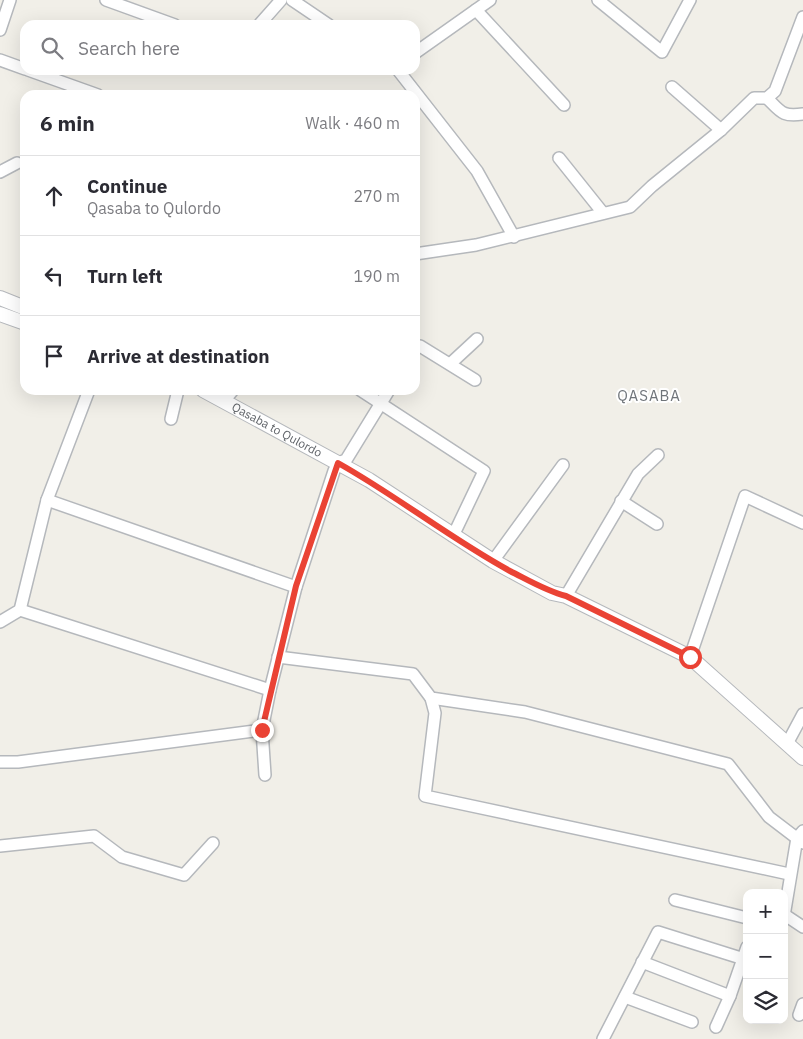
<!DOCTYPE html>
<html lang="en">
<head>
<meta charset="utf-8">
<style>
	:root { --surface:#fff; --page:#f7f7f7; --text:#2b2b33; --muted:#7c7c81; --line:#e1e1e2 }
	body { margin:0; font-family:"IBM Plex Sans",sans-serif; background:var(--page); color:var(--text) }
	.controls { position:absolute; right:15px; bottom:15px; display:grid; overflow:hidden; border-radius:10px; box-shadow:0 5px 20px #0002 }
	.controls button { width:45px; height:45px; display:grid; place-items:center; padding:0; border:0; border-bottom:1px solid var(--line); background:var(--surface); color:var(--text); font:25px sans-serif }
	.stop { position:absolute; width:15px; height:15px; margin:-11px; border:4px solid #ea4335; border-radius:50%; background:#fff }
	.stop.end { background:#ea4335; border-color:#fff; box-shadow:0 1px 5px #0008 }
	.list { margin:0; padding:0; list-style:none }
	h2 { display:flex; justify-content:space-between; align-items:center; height:65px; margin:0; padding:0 20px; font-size:21px }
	h2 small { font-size:16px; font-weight:400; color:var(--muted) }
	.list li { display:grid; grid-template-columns:32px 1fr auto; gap:15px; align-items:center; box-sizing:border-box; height:80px; padding:0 20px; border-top:1px solid var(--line) }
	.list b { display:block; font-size:19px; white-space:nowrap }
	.list p { margin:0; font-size:16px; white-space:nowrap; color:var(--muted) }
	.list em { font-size:16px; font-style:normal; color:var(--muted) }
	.icon { flex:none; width:28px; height:28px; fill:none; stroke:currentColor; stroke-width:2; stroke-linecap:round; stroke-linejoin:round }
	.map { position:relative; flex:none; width:803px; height:1039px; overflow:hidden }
	.search { position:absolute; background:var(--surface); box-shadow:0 5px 20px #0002; left:20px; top:20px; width:400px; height:55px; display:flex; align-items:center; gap:12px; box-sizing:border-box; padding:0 18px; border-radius:15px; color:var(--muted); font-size:19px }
	.panel { position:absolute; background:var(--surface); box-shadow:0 5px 20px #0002; left:20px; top:90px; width:400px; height:305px; border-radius:15px }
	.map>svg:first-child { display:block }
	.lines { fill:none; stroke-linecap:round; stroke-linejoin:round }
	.minor-casing { stroke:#b5b8bc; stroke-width:14 }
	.tertiary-casing { stroke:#b5b8bc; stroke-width:16 }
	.minor { stroke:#fff; stroke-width:11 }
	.tertiary { stroke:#fff; stroke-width:14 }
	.route { stroke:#ea4335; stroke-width:6 }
	.labels { text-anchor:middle; stroke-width:4; stroke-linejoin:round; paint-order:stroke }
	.street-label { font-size:12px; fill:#5f6368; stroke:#fff }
	.quarter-label { font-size:15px; letter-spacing:1px; fill:#70757a; stroke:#fff }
</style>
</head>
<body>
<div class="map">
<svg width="803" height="1039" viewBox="0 0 803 1039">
	<rect width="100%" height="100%" fill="#f1efe8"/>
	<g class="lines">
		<defs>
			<g id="minor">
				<path d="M106 0 175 25"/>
				<path d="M292 0 329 25"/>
				<path d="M598 0 662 52 690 0"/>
				<path d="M476 10 564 105"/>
				<path d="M259 25 281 0"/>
				<path d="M0 30 10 0"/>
				<path d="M415 53 490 0"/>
				<path d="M0 60 25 69"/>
				<path d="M28 70 98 95"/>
				<path d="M398 70 477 171 514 237"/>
				<path d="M672 87 721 130"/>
				<path d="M767 98C781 112 782 117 803 114"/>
				<path d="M559 158 603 213"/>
				<path d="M0 172 17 163"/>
				<path d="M415 254 476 245 630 207 652 186 721 130 754 98H767L775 91 803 17"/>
				<path d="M415 349 420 346 475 380"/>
				<path d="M450 364 477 339"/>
				<path d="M360 390 484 471 453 536"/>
				<path d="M224 401 233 390"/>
				<path d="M171 419 178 390"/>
				<path d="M47 500 296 587"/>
				<path d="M621 501 657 524"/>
				<path d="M493 561 563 465"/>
				<path d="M566 596 638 474 658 455"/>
				<path d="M20 610 270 690"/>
				<path d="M0 622 20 610 47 500 89 390"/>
				<path d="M278 657 413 674 431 698 525 712 728 764 769 817 803 843"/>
				<path d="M690 657 745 496 803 523"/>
				<path d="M431 698 435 713 425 796 789 874"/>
				<path d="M788 742 803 714"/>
				<path d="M0 762H18L262 730"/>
				<path d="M265 775 262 730 270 690 296 587 334 471 338 463 346 460 389 390"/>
				<path d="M0 846 94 836 122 857 184 875 213 843"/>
				<path d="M675 900 747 918"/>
				<path d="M785 915 803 927"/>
				<path d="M784 916 797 838 803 831"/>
				<path d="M642 962 730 996"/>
				<path d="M625 997 692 1022"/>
				<path d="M799 1015 803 1004"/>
				<path d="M716 1027 730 996 747 947"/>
				<path d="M603 1039 658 932 744 959"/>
			</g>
			<g id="tertiary">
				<path d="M0 298 25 308"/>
				<path d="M0 314 25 323"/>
				<path id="s1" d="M203 390 369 480 493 561 552 593 566 596 690 657 803 758"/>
			</g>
		</defs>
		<use href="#minor" class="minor-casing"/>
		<use href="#tertiary" class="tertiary-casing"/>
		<use href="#minor" class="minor"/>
		<use href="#tertiary" class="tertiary"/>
	</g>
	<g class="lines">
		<path class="route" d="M262 730 296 586 338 463C397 496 451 539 510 571 528 580 546 591 566 596L690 657"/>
	</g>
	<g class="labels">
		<g class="street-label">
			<text dy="4" stroke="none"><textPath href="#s1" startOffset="84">Qasaba to Qulordo</textPath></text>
		</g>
		<g class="quarter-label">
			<text x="649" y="401">QASABA</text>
		</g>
	</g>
</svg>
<div class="controls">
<button>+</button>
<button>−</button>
<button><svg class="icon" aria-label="layers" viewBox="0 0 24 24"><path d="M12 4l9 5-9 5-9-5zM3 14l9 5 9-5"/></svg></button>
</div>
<div class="stop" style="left:690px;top:657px"></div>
<div class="stop end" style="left:262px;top:730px"></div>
<div class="search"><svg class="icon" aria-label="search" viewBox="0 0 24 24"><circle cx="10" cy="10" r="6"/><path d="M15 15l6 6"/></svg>Search here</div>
<section class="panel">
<h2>6 min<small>Walk · 460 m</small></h2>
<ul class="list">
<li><svg class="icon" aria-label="ahead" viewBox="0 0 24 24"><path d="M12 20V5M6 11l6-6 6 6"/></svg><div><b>Continue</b><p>Qasaba to Qulordo</p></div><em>270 m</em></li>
<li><svg class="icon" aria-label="left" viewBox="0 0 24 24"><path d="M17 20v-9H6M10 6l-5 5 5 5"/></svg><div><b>Turn left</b></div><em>190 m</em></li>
<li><svg class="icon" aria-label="arrive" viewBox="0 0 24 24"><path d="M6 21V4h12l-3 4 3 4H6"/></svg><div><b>Arrive at destination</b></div></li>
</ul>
</section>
</div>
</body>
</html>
